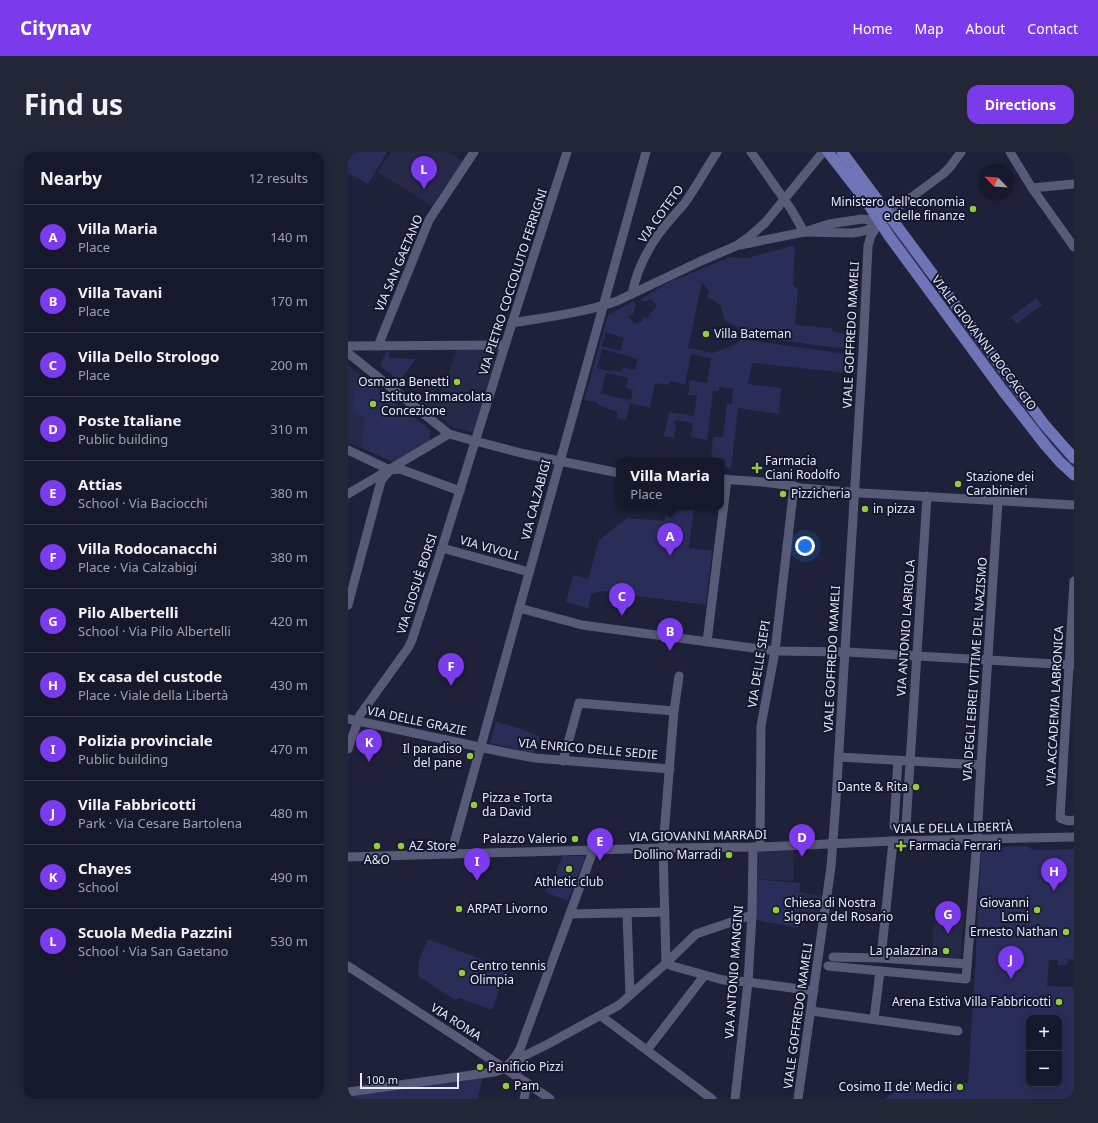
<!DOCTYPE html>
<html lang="en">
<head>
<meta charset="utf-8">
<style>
	:root { --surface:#16192b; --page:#232637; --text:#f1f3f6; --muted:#9ea0a9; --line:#353847; --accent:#7c3aed }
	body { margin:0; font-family:"Noto Sans",sans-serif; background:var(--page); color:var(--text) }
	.controls { position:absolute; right:12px; bottom:12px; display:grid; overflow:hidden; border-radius:8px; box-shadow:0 2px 10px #0003 }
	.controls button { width:36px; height:36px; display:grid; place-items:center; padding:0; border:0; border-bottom:1px solid var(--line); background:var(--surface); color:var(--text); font:20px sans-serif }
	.compass { position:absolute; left:630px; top:12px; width:36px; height:36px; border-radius:50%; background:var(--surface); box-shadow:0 2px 10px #0003; rotate:295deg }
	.scale { position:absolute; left:12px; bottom:10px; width:99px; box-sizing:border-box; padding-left:4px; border:2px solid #e5e8f9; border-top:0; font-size:11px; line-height:14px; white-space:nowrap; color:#e5e8f9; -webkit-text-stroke:3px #15172e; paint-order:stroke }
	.you { position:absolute; left:457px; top:394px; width:14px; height:14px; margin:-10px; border:3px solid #fff; border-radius:50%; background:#1a73e8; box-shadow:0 0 0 6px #1a73e833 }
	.badge { display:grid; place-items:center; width:26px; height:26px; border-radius:50%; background:var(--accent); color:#fff; font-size:13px; font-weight:700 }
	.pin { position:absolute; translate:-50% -33px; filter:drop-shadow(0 1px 2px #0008) }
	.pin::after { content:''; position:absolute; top:21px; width:14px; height:12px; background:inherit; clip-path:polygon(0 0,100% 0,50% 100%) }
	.popup { position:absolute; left:268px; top:306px; width:108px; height:52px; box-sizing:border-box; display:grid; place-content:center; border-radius:8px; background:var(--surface); filter:drop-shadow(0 1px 3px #0005); font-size:13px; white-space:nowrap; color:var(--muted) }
	.popup b { font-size:15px; color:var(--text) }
	.popup::after { content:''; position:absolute; left:50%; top:100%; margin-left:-8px; border:8px solid transparent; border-top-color:var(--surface) }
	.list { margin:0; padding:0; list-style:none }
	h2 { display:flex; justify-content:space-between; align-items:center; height:52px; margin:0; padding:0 16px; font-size:17px }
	h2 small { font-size:13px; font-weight:400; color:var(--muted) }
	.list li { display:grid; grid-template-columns:26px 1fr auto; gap:12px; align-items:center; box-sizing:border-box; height:64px; padding:0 16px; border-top:1px solid var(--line) }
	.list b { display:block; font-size:15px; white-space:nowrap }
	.list p { margin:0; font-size:13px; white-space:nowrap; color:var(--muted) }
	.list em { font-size:13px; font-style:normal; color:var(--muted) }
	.map { position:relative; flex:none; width:726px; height:947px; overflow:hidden; border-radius:12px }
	header { display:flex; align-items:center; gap:24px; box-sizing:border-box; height:56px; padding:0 20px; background:var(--accent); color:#fff }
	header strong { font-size:19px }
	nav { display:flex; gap:22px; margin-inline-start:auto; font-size:14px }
	.intro { display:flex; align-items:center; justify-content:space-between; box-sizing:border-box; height:96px; padding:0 24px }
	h1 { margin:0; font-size:28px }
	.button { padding:10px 18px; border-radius:12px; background:var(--accent); color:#fff; font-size:14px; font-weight:700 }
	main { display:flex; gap:24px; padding:0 24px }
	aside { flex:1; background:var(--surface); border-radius:12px; box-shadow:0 2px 10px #0003 }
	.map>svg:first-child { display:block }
	.built { fill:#272948 }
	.green { fill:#2a2d58; fill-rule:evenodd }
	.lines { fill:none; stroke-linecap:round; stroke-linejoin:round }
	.minor { stroke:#585b77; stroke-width:9 }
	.major { stroke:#6f74b7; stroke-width:11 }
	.poi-dot { fill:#94cc3c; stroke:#15172e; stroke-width:1.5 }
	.labels { text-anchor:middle; stroke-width:4; stroke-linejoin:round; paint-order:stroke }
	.poi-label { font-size:12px; fill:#e5e8f9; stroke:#15172e; text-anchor:start }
	.street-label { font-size:12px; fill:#e5e8f9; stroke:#15172e }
</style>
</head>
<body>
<header>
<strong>Citynav</strong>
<nav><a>Home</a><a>Map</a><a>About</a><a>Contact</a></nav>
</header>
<div class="intro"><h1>Find us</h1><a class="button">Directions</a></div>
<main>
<aside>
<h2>Nearby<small>12 results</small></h2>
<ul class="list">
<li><span class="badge">A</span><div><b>Villa Maria</b><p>Place</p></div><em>140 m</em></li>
<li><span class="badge">B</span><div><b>Villa Tavani</b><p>Place</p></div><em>170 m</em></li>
<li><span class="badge">C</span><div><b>Villa Dello Strologo</b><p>Place</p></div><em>200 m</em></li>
<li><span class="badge">D</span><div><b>Poste Italiane</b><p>Public building</p></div><em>310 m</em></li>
<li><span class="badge">E</span><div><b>Attias</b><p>School · Via Baciocchi</p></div><em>380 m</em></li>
<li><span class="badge">F</span><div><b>Villa Rodocanacchi</b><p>Place · Via Calzabigi</p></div><em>380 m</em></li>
<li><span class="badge">G</span><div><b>Pilo Albertelli</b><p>School · Via Pilo Albertelli</p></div><em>420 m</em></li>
<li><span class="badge">H</span><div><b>Ex casa del custode</b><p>Place · Viale della Libertà</p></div><em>430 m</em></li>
<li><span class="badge">I</span><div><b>Polizia provinciale</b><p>Public building</p></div><em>470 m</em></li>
<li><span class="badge">J</span><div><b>Villa Fabbricotti</b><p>Park · Via Cesare Bartolena</p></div><em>480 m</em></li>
<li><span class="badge">K</span><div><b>Chayes</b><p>School</p></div><em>490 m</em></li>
<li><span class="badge">L</span><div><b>Scuola Media Pazzini</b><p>School · Via San Gaetano</p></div><em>530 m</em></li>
</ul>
</aside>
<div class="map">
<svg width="726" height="947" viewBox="0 0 726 947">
	<rect width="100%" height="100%" fill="#1e2139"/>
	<g class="built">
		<path d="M43 0H100L115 9 84 54 30 20Z"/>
		<path d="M154 196 127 281 105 275 75 251 84 238 92 243 109 197Z"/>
		<path d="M0 213 82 278 45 310 0 290Z"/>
		<path d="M445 698 446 729 409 727 410 700Z"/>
		<path d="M451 740 475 744 472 768 451 765V761H448Z"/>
		<path d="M587 757 616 759 612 809 583 807Z"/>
	</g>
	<g class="green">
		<path d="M0 0H39L20 32 0 21Z"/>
		<path d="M540 72H542L726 311V319L704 298 539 74Z"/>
		<path d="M447 93 445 133 450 137 447 173 484 176 485 180 500 182 498 197 392 183 389 175 377 169 372 153 359 145 361 139 354 130 340 196 365 201 386 193 393 187 500 202 499 221 404 211 400 232 433 236 431 262 390 256 383 316 377 315V307L363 305 365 285H375L379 251 384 252 385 237 372 235 370 239H365L359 288 343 285 345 271 327 268 326 272 328 273 326 286 316 284 321 260 346 264 349 243H340L342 228 359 231 363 206 343 202 337 233 322 229 320 233 307 231 302 256 282 251 278 268 269 266V260L249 252V250L236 248 260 163 286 149 288 153 285 162 280 165 287 172 294 169 296 165 300 166 302 163V162L309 154 303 147 298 150 292 148 317 132 382 105 400 106ZM258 180 276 186 272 199 254 194ZM254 197 290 207 287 218 275 215 273 220 265 218 264 220 249 216ZM258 221 280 226 278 236 285 238 283 248C272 246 263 245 253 241Z"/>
		<path d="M688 146 694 153 668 172 663 165Z"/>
		<path d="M38 200H41V206L68 207 51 229 32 214Z"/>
		<path d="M16 226 82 278V289L45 310 12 295 14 288 17 264 4 259 7 236Z"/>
		<path d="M318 355H346L341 396 364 399 358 453 252 439 243 443 240 456 218 450 225 423 240 427 251 388 279 366 317 369Z"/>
		<path d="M148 570 168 575 192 585 186 601 142 591Z"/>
		<path d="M680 694 684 698 726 697V808L720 807 719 813H710V808H701L699 834 726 835V947H536L559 933 620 931 627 820 633 695ZM681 866H711V932H681Z"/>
		<path d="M215 704H235L237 706 220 749 197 740 202 728 204 729Z"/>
		<path d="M404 727 452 731 450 776 404 767Z"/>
		<path d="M80 787 159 817 144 858 111 846 107 848 70 824 71 808Z"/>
		<path d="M134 926 130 947H0V943Z"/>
	</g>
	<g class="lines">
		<g class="minor">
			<path d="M403 0 443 57 456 80"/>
			<path d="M662 0 684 36 726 95"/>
			<path d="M684 36 726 32"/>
			<path d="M456 80 504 81 512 80 519 78 595 22 602 15 613 0"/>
			<path d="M392 93 456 80 481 72 514 67 532 69"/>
			<path d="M284 142C288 121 298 100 310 83 318 72 327 62 336 52 348 35 358 17 369 0"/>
			<path d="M164 171C199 165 235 161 269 149L353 109 388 94 401 85 417 71 475 0"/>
			<path d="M0 194 157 193"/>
			<path d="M30 194 81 68 126 0"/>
			<path d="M0 201 101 282 127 289 177 302 271 321"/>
			<path d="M0 298 42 318 52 317 112 339"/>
			<path d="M373 327 415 330 446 334 453 336 514 341 726 353"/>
			<path d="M0 342 101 282"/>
			<path d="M94 396 181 420"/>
			<path d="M726 429 712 666C717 668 721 670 726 668"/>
			<path d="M0 453 33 329 37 324 42 318"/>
			<path d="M171 456 234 473 427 499 499 500 726 513"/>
			<path d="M359 490 379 327"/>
			<path d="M0 567 155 600 187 606 322 617"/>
			<path d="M0 597 12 563 60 496 64 488 94 396 164 171 219 0"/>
			<path d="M491 605 633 613"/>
			<path d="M550 608 546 674H558L579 344"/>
			<path d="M215 609 231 551 326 559"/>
			<path d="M412 695 413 574 427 499 446 334"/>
			<path d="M103 702 298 0"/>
			<path d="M0 705 315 696 412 695 545 689 726 685"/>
			<path d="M279 761 282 843"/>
			<path d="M222 762 317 760"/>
			<path d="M485 805 533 806 619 812"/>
			<path d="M533 806 545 689"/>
			<path d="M318 811 315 696 326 559 331 524"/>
			<path d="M318 811 324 814 375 828 400 830 466 839"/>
			<path d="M0 814 179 931 202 947"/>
			<path d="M480 814 618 827 629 688 633 613 650 349"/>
			<path d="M463 859 610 879"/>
			<path d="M253 864 364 947"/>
			<path d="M526 867 532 819"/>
			<path d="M299 898 356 824"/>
			<path d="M168 924 170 911 174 905 200 892 271 853 316 813 348 782 404 763"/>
			<path d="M0 940 146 920C159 917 166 908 172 897L245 699"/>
			<path d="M176 947 179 931"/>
			<path d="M387 947 400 830 404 763 405 695"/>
			<path d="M450 947 483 715 488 648 515 199 520 94 523 84 532 69"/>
		</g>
		<g class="major">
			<path d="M480 0 519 50 541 84 655 239 698 294 712 310 726 323"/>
			<path d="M494 0 696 272 717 296 726 306"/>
		</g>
	</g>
	<g class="poi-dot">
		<circle cx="625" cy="57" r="4"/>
		<circle cx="358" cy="182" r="4"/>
		<circle cx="109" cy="230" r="4"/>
		<circle cx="25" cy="252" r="4"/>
		<path d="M407 310h4v4h4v4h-4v4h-4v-4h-4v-4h4z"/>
		<circle cx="610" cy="332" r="4"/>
		<circle cx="435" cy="342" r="4"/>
		<circle cx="517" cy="357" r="4"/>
		<circle cx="122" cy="604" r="4"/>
		<circle cx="568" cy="635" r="4"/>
		<circle cx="126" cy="653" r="4"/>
		<circle cx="227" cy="687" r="4"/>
		<circle cx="29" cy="694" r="4"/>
		<circle cx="53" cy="694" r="4"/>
		<path d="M551 688h4v4h4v4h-4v4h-4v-4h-4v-4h4z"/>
		<circle cx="381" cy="703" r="4"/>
		<circle cx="221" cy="717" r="4"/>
		<circle cx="111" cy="757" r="4"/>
		<circle cx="428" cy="758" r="4"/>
		<circle cx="689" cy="758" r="4"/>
		<circle cx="718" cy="780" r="4"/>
		<circle cx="598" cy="799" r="4"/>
		<circle cx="114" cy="821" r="4"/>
		<circle cx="711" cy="850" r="4"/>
		<circle cx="132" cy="915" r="4"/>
		<circle cx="158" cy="934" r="4"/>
		<circle cx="612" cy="935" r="4"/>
	</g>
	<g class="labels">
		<g class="poi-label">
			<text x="617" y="54" text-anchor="end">Ministero dell'economia<tspan x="617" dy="14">e delle finanze</tspan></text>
			<text x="366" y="186">Villa Bateman</text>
			<text x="101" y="234" text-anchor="end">Osmana Benetti</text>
			<text x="33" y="249">Istituto Immacolata<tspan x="33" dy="14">Concezione</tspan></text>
			<text x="417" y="313">Farmacia<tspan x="417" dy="14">Ciani Rodolfo</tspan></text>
			<text x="618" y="329">Stazione dei<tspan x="618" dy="14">Carabinieri</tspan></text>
			<text x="443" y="346">Pizzicheria</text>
			<text x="525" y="361">in pizza</text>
			<text x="114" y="601" text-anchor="end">Il paradiso<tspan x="114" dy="14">del pane</tspan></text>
			<text x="560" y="639" text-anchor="end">Dante &amp; Rita</text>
			<text x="134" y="650">Pizza e Torta<tspan x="134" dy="14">da David</tspan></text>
			<text x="219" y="691" text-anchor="end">Palazzo Valerio</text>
			<text x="61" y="698">AZ Store</text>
			<text x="561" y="698">Farmacia Ferrari</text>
			<text x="373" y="707" text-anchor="end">Dollino Marradi</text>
			<text x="29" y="712" text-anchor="middle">A&amp;O</text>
			<text x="221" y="734" text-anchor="middle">Athletic club</text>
			<text x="436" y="755">Chiesa di Nostra<tspan x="436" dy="14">Signora del Rosario</tspan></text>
			<text x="681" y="755" text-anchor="end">Giovanni<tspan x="681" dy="14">Lomi</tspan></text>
			<text x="119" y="761">ARPAT Livorno</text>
			<text x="710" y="784" text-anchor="end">Ernesto Nathan</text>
			<text x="590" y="803" text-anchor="end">La palazzina</text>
			<text x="122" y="818">Centro tennis<tspan x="122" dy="14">Olimpia</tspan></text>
			<text x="703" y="854" text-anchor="end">Arena Estiva Villa Fabbricotti</text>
			<text x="140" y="919">Panificio Pizzi</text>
			<text x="166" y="938">Pam</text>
			<text x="604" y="939" text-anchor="end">Cosimo II de' Medici</text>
		</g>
		<g class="street-label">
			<text transform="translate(313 62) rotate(-54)" y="4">VIA COTETO</text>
			<text transform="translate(51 111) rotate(-67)" y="4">VIA SAN GAETANO</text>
			<text transform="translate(165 130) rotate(-72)" y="4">VIA PIETRO COCCOLUTO FERRIGNI</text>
			<text transform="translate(503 183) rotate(-87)" y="4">VIALE GOFFREDO MAMELI</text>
			<text transform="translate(636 191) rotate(53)" y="4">VIALE GIOVANNI BOCCACCIO</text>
			<text transform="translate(188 348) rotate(-75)" y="4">VIA CALZABIGI</text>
			<text transform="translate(141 396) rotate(16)" y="4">VIA VIVOLI</text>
			<text transform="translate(69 432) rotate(-72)" y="4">VIA GIOSUÈ BORSI</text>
			<text transform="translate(558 476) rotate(-86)" y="4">VIA ANTONIO LABRIOLA</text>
			<text transform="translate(484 507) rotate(-87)" y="4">VIALE GOFFREDO MAMELI</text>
			<text transform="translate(411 512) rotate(-81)" y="4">VIA DELLE SIEPI</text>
			<text transform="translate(627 517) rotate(-86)" y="4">VIA DEGLI EBREI VITTIME DEL NAZISMO</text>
			<text transform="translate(707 554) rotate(-87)" y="4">VIA ACCADEMIA LABRONICA</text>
			<text transform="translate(69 569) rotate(12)" y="4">VIA DELLE GRAZIE</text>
			<text transform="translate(240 597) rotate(5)" y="4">VIA ENRICO DELLE SEDIE</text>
			<text transform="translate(605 676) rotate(-1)" y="4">VIALE DELLA LIBERTÀ</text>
			<text transform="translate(350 684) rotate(-1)" y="4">VIA GIOVANNI MARRADI</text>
			<text transform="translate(386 820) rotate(-86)" y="4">VIA ANTONIO MANGINI</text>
			<text transform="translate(450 864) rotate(-82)" y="4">VIALE GOFFREDO MAMELI</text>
			<text transform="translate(108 870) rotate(33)" y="4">VIA ROMA</text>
		</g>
	</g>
</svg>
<div class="controls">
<button>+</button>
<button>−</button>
</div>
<svg class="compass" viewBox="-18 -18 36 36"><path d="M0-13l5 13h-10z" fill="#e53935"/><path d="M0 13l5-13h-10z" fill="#9ea0a9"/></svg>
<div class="scale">100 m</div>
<div class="you"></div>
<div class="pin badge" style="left:322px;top:404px">A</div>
<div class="popup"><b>Villa Maria</b>Place</div>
<div class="pin badge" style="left:322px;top:499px">B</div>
<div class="pin badge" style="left:274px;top:464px">C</div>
<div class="pin badge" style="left:454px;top:705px">D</div>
<div class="pin badge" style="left:252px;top:709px">E</div>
<div class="pin badge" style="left:103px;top:534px">F</div>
<div class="pin badge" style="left:600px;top:782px">G</div>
<div class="pin badge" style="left:706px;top:739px">H</div>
<div class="pin badge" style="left:129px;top:729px">I</div>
<div class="pin badge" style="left:663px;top:827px">J</div>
<div class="pin badge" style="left:21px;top:610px">K</div>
<div class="pin badge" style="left:76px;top:37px">L</div>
</div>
</main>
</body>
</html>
